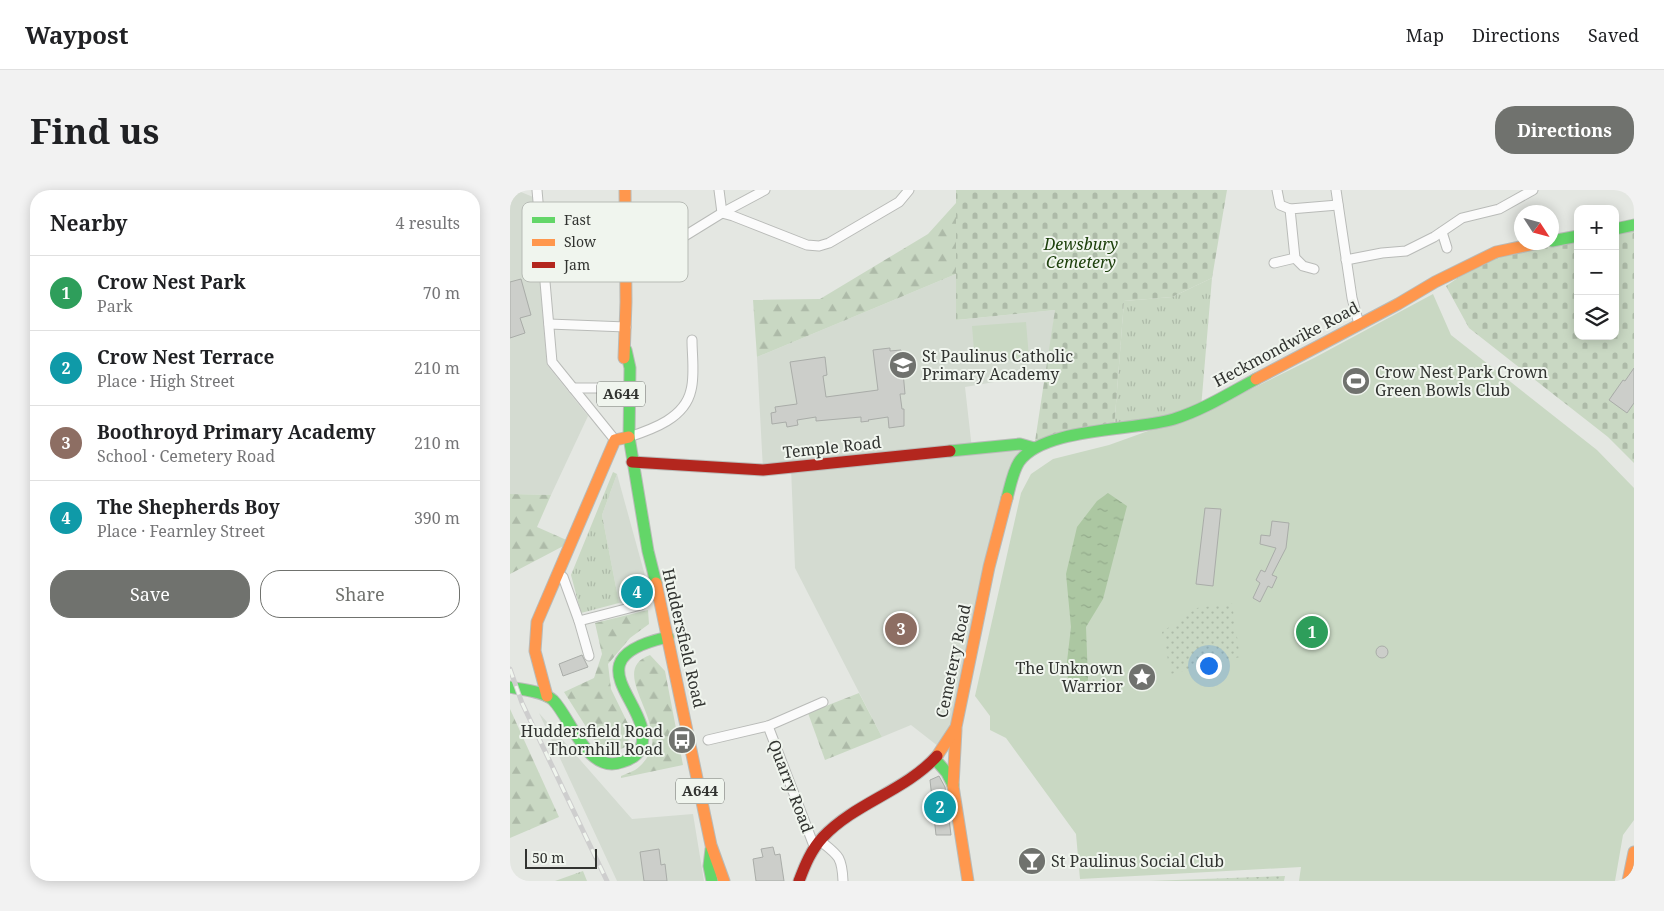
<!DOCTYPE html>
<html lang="en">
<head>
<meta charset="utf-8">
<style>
	:root { --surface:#fff; --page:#f2f2f2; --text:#202124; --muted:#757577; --line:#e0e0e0; --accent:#70726e }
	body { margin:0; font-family:"Noto Serif",serif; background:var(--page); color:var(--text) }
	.controls { position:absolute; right:15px; top:15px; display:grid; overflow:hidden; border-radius:10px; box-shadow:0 2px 12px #0003 }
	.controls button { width:45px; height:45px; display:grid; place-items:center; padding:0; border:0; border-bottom:1px solid var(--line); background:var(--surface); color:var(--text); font:25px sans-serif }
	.compass { position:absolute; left:1004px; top:15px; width:45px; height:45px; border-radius:50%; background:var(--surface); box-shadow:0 2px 12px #0003; rotate:126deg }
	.scale { position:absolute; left:15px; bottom:12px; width:72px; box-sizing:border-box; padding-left:5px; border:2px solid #313330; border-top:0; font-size:14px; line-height:18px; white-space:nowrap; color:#313330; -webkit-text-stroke:4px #f0f5ee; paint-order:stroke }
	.you { position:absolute; left:698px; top:475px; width:18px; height:18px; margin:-12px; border:4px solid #fff; border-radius:50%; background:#1a73e8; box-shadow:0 0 0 8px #1a73e833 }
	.badge { display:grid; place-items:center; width:32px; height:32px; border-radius:50%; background:var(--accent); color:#fff; font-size:16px; font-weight:700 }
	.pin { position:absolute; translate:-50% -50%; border:2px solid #fff; box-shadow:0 1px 5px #0006 }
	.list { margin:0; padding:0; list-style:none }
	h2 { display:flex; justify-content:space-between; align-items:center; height:65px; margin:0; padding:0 20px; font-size:21px }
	h2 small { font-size:16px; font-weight:400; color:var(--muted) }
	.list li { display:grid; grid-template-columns:32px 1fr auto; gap:15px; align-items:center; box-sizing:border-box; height:75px; padding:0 20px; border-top:1px solid var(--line) }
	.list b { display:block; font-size:19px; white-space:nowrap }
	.list p { margin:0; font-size:16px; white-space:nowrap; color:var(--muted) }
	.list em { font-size:16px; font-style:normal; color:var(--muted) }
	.actions { display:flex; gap:10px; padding:15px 20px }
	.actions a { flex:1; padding:11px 0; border:1px solid var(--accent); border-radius:20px; text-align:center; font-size:18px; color:var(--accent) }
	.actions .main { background:var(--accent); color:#fff }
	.icon { flex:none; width:28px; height:28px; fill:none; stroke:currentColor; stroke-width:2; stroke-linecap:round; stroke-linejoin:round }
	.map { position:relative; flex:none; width:1124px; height:691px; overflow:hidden; border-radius:20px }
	header { display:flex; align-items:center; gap:30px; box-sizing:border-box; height:70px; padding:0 25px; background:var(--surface); border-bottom:1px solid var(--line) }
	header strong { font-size:24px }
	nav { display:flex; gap:28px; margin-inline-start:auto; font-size:18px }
	.intro { display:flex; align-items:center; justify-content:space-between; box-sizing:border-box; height:120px; padding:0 30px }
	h1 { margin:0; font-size:35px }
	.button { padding:12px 22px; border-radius:20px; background:var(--accent); color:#fff; font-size:18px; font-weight:700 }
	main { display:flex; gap:30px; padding:0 30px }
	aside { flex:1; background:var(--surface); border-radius:20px; box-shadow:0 2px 12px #0003 }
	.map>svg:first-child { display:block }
	.built { fill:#d4dbd1 }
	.grass { fill:url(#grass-tufts) }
	.forest { fill:url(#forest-firs) }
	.cemetery { fill:url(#cemetery-stones) }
	.park { fill:#c9d8c3 }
	.garden { fill:url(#garden-dots) }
	.water { fill:url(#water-ripples) }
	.building { fill:#ccceca; stroke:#a9aca8 }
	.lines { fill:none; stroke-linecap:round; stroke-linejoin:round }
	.street-casing { stroke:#b9bbb8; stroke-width:11 }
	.fast-casing { stroke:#b9bbb8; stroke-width:13 }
	.slow-casing { stroke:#b9bbb8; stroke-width:13 }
	.jam-casing { stroke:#b9bbb8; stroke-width:13 }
	.street { stroke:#fbfbfb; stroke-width:9 }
	.fast { stroke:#63d668; stroke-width:11 }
	.slow { stroke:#ff974d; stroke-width:11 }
	.jam { stroke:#b3261e; stroke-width:11 }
	.rail-casing { stroke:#cecece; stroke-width:5 }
	.rail { stroke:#f0f5ee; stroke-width:3; stroke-dasharray:9; stroke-linecap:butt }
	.labels { text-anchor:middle; stroke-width:4; stroke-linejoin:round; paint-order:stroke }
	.shield { fill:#f0f5ee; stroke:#6a6d69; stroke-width:1 }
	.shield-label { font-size:15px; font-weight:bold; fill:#313330 }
	.park-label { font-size:16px; font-style:italic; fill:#1d400c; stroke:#f0f5ee }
	.street-label { font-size:16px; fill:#313330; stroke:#f0f5ee }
	.poi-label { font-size:16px; fill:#313330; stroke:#f0f5ee; text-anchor:start }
	.key { fill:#f0f5ee; stroke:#b7bbb5; stroke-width:1 }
	.key-label { font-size:14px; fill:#313330 }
</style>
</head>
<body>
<header>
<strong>Waypost</strong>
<nav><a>Map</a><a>Directions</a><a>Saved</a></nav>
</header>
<div class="intro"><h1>Find us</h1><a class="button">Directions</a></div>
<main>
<aside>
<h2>Nearby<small>4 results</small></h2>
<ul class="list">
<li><span class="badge" style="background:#2e9e5b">1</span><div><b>Crow Nest Park</b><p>Park</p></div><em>70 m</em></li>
<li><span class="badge" style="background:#0f9aa8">2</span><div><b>Crow Nest Terrace</b><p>Place · High Street</p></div><em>210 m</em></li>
<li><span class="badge" style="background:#8d6e63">3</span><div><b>Boothroyd Primary Academy</b><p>School · Cemetery Road</p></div><em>210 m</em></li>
<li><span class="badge" style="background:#0f9aa8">4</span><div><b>The Shepherds Boy</b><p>Place · Fearnley Street</p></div><em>390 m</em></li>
</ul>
<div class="actions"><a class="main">Save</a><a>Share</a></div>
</aside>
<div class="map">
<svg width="1124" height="691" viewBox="0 0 1124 691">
	<defs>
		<pattern id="grass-tufts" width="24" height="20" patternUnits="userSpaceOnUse" patternTransform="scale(1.25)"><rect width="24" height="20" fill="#c9d8c3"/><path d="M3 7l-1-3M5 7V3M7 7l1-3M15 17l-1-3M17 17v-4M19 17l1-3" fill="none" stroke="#adbaa8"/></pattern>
		<pattern id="forest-firs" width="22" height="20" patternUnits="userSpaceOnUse" patternTransform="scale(1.25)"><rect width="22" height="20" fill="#c9d8c3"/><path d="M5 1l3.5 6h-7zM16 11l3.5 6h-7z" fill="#adbaa8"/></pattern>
		<pattern id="cemetery-stones" width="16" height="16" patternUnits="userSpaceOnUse" patternTransform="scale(1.25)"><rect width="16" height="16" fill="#c9d8c3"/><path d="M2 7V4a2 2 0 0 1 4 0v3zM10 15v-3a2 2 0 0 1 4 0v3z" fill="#adbaa8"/></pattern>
		<pattern id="garden-dots" width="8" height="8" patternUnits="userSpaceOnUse" patternTransform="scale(1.25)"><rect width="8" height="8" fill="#c9d8c3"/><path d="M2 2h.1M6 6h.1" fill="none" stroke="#adbaa8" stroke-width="1.8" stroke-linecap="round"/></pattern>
		<pattern id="water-ripples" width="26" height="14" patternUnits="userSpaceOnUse" patternTransform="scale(1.25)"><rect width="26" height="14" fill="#acc7a2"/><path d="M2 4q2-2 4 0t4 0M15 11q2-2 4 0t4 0" fill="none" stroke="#94ab8c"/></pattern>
	</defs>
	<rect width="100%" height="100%" fill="#e4e7e2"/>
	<g class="built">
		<path d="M11 2 23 7 37 175 78 226 41 305 0 304V3Z"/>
		<path d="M446 84 447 130 545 120 538 183 455 197 462 259 524 258 509 272 454 499 433 560 401 535 372 547 285 378 281 277 253 280 247 167Z"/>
		<path d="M107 284 142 411 109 413 92 325Z"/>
		<path d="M29 523 122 629 183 624 194 691H107Z"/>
	</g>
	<g class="grass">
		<path d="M702 88 691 218 604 239 614 111 662 107Z"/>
		<path d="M103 282 107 284 92 325 109 413 71 423 61 385Z"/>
		<path d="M73 681 77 691H45Z"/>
	</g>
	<g class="forest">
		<path d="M446 13V84L247 167 243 110 310 109 418 44Z"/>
		<path d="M0 304 41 305 27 337 61 352 0 384Z"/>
		<path d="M138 420 139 434 120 448 98 474 101 499 121 540 117 556 103 563 85 551 54 502 84 488 92 464 85 433Z"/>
		<path d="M140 465 155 481 173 575 111 588V586C116 584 121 582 125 580 132 575 137 569 140 562 154 528 98 480 140 465Z"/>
		<path d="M349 503 372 547 315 570 298 523Z"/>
		<path d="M0 519 49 627 0 648Z"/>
	</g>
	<g class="cemetery">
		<path d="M446 0H717L702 88 662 107 614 111 604 239 524 258 545 120 446 130Z"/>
		<path d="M1124 35V273L1098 247 959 138 936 96 986 62 1068 46V146H1105V39Z"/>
	</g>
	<g class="park">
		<path d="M923 104 941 145 1087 260 1124 298V630L1113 645 1105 691H789L791 677 570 689 566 644 496 548 480 540V526L465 506 511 303 521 284 543 269 599 255 705 217 804 168Z"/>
		<path d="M516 132 519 168 465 172 462 136Z"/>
	</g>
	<g class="garden">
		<path d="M722 413 730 467 661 484 652 442 687 418Z"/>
		<path d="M775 686 774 691H639Z"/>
	</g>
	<path class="water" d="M598 303 617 316 593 409 576 437 578 490 573 498 559 492 556 480 561 437 556 384 567 337 587 311Z"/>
	<g class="building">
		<path d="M11 89 21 125 10 128 15 143 0 148V92Z"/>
		<path d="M380 158V161L391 160 395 204H390L392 219H394V236L379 238 378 227 358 230 359 231 351 232V227L306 231V227L287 230 288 235 277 237 276 232 262 234 261 223 266 222 265 217 287 214 280 172 315 167 317 185 313 186 316 207 368 200 363 160Z"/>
		<path d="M1124 178V213L1117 223 1099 210 1113 190 1115 191Z"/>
		<path d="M695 318 711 319 703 396 686 394Z"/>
		<path d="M762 331 779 333 776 358 762 385 767 387 762 398 758 396 750 412 743 408 750 393 746 390 751 380 755 382 766 358 750 354 751 345 760 346Z"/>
		<path d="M135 393 138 407 119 411 116 397Z"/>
		<circle cx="872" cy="462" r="6"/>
		<path d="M72 465 78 477 53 486 49 474Z"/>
		<path d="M429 586 435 597 441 645H426L420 590Z"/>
		<path d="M263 657 265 665 270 664 274 691H246L243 669 253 667 251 659Z"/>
		<path d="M149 659 151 675 155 674 157 691H134L130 662Z"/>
	</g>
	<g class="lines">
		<defs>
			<g id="street">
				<path d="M27 0 42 172 105 250"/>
				<path d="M209 0 212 23 223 26 297 55 309 56 319 53 389 12 399 0"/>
				<path d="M767 0 770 15 780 19"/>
				<path d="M826 0 842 108 849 134"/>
				<path d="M932 42 937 58"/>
				<path d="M32 64C69 65 118 70 152 60L212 23 255 0"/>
				<path d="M836 70 872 63 896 61 924 47 952 28 989 19 1023 0"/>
				<path d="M764 73 785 68"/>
				<path d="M804 79 793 76 785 68 780 19 828 15"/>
				<path d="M39 134 116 137"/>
				<path d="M63 198H111"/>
				<path d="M119 247C143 239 175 228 181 200 185 185 182 166 182 150"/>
				<path d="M47 385 53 387 69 431 79 466"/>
				<path d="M69 431 131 415"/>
				<path d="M258 536 304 656"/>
				<path d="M198 550 258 536 313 512"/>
				<path d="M309 650C328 665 332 666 333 691"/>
			</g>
			<g id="fast">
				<path d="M1105 39 1124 35"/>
				<path d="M1042 51 1068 46"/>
				<path d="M116 160 120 178 119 247 138 361 146 393"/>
				<path d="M440 261 510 254 524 258"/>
				<path d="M497 308C500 297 503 281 509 272 533 237 625 241 664 229 693 220 720 203 746 189"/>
				<path d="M0 497C13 500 33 501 43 510 61 528 77 585 112 572 119 570 126 567 130 560 150 517 54 470 158 447"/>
				<path d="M425 569 437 583 443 595"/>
				<path d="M201 659 199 676 202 691"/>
			</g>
			<g id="slow">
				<path d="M114 168 116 112 115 0"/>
				<path d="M746 189 888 114 925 92 986 62 1034 52"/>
				<path d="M146 393 201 655 214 691"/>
				<path d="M37 506 25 461 27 432 105 250 119 247"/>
				<path d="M446 540 443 596 458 691"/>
				<path d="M427 566 446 537 479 377 497 308"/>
				<path d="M1118 691 1124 662"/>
			</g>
			<g id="jam">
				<path d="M122 272 253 280 440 261"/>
				<path d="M289 691C295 675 301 660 313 647 345 613 395 601 427 566"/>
			</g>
		</defs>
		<use href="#street" class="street-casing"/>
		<use href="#fast" class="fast-casing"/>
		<use href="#slow" class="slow-casing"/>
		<use href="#jam" class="jam-casing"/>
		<use href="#street" class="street"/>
		<use href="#fast" class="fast"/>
		<use href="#slow" class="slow"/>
		<use href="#jam" class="jam"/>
		<defs>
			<path id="rail" d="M0 479 12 513 97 691"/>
		</defs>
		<use href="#rail" class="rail-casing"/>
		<use href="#rail" class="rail"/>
	</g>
	<defs>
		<symbol id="school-disc" viewBox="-11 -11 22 22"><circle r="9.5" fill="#70726e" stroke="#f0f5ee"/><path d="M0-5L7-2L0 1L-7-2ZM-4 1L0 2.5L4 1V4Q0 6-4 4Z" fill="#fff"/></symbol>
		<symbol id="stadium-disc" viewBox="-11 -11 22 22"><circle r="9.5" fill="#70726e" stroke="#f0f5ee"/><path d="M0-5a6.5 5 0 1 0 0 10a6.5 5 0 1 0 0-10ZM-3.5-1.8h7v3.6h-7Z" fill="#fff"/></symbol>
		<symbol id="sight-disc" viewBox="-11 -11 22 22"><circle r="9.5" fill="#70726e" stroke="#f0f5ee"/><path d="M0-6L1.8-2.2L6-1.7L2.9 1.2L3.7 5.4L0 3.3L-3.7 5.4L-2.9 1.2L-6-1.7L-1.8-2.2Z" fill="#fff"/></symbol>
		<symbol id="bus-disc" viewBox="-11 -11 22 22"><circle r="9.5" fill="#70726e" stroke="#f0f5ee"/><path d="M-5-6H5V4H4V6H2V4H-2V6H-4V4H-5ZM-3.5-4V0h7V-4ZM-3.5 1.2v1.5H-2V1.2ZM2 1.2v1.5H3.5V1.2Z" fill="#fff"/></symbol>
		<symbol id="bar-disc" viewBox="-11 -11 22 22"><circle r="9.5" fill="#70726e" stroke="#f0f5ee"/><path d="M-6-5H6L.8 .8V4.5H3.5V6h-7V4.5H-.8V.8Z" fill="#fff"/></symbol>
	</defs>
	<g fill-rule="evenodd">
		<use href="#school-disc" x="377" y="159" width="32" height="32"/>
		<use href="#stadium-disc" x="830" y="175" width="32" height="32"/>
		<use href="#sight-disc" x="616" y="471" width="32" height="32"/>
		<use href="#bus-disc" x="156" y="534" width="32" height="32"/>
		<use href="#bar-disc" x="506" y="655" width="32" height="32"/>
	</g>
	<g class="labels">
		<g class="shield">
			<rect x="87" y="191.5" width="48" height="25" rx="4"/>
			<rect x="166" y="588.5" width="48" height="25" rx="4"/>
		</g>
		<g class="shield-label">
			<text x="111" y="209">A644</text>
			<text x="190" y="606">A644</text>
		</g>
		<g class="park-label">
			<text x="571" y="60">Dewsbury<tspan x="571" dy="18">Cemetery</tspan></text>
		</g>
		<g class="street-label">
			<text transform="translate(776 154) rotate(-28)" y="6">Heckmondwike Road</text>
			<text transform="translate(322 257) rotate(-6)" y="6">Temple Road</text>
			<text transform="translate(174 448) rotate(77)" y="6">Huddersfield Road</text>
			<text transform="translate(443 471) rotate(-78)" y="6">Cemetery Road</text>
			<text transform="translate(281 596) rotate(69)" y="6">Quarry Road</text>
		</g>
		<g class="poi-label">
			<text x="412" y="172">St Paulinus Catholic<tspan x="412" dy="18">Primary Academy</tspan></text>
			<text x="865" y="188">Crow Nest Park Crown<tspan x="865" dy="18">Green Bowls Club</tspan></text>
			<text x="613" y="484" text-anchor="end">The Unknown<tspan x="613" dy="18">Warrior</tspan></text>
			<text x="153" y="547" text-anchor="end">Huddersfield Road<tspan x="153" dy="18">Thornhill Road</tspan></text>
			<text x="541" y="677">St Paulinus Social Club</text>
		</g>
	</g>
	<rect x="12" y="12" width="166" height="80" rx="8" class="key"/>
	<rect x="22" y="27" width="23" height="6" fill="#63d668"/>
	<rect x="22" y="49" width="23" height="7" fill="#ff974d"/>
	<rect x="22" y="72" width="23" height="6" fill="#b3261e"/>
	<g class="key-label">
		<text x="54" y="35">Fast</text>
		<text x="54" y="57">Slow</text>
		<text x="54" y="80">Jam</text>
	</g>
</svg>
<div class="controls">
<button>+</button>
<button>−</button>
<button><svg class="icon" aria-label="layers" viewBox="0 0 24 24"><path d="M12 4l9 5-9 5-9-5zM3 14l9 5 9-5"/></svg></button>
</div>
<svg class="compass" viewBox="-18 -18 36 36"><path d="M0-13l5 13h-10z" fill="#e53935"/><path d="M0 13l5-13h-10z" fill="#757577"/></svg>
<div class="scale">50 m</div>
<div class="you"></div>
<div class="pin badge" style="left:802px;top:442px;background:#2e9e5b">1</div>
<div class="pin badge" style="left:430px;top:617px;background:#0f9aa8">2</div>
<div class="pin badge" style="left:391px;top:439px;background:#8d6e63">3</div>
<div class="pin badge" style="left:127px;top:402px;background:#0f9aa8">4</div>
</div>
</main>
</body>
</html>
